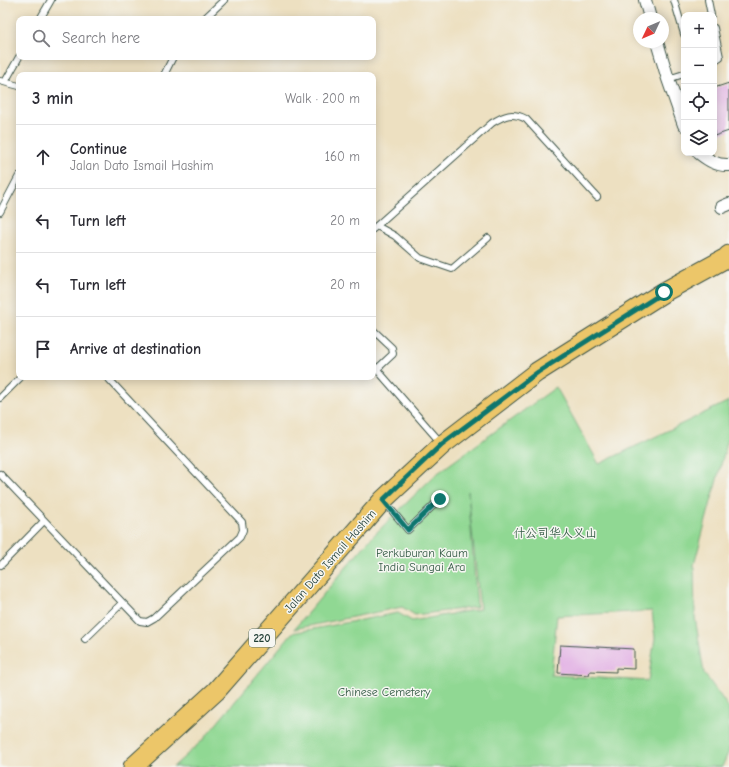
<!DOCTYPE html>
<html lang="en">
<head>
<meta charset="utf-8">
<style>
	:root { --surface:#fff; --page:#f2f2f3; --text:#2b2b33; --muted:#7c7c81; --line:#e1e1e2 }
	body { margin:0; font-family:"Comic Neue","LXGW WenKai TC",sans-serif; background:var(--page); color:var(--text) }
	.controls { position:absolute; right:12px; top:12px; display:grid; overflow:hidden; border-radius:8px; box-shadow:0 2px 10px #0003 }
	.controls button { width:36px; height:36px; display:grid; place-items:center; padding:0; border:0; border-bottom:1px solid var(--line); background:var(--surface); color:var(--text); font:20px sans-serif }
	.compass { position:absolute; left:633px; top:12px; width:36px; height:36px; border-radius:50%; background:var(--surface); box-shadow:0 2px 10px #0003; rotate:226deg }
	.stop { position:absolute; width:12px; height:12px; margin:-9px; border:3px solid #0f766e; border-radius:50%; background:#fff }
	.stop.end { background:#0f766e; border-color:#fff; box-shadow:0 1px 4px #0008 }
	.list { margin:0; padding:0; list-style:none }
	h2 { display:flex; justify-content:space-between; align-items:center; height:52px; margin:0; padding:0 16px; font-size:17px }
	h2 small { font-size:13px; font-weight:400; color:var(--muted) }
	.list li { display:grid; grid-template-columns:26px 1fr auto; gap:12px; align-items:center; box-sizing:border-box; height:64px; padding:0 16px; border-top:1px solid var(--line) }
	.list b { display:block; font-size:15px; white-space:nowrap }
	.list p { margin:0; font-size:13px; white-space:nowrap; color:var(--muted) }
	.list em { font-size:13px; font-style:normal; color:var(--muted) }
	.icon { flex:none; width:22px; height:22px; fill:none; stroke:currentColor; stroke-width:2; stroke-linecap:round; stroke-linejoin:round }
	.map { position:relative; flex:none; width:729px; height:767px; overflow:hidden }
	.search { position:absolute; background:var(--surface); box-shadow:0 2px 10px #0003; left:16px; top:16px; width:360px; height:44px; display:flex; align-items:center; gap:10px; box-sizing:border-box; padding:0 14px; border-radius:8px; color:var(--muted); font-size:15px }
	.panel { position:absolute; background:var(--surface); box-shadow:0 2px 10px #0003; left:16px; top:72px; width:360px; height:308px; border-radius:8px }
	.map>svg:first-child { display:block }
	.green { fill:#90d893; stroke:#588a64; fill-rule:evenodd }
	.building { fill:#e2b0e4 }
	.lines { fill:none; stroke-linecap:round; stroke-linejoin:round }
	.service-casing { stroke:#3e5549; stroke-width:8 }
	.minor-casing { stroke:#3e5549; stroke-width:14 }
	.primary-casing { stroke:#3e5549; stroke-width:21 }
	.service { stroke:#fff; stroke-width:6 }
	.minor { stroke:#fff; stroke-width:12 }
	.primary { stroke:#ecc669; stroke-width:19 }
	.route { stroke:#0f766e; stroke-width:5 }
	.labels { text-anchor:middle; stroke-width:3; stroke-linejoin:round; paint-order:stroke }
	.shield { fill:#f6f6f2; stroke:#60746d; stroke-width:1 }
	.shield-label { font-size:11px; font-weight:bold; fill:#1f3d34 }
	.park-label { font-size:12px; fill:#365c47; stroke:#f6f6f2 }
	.street-label { font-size:12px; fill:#1f3d34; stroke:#f6f6f2 }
</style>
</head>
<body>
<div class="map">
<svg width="729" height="767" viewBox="0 0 729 767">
	<rect width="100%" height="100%" fill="#f6f6f2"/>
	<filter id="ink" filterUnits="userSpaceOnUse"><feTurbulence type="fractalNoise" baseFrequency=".025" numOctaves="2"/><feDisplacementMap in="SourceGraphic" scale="8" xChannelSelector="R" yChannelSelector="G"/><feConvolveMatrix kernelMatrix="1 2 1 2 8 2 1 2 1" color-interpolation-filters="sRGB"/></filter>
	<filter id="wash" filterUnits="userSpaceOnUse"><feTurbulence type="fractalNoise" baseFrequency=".012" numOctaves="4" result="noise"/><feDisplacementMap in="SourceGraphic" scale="16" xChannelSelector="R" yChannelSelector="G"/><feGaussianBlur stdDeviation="0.9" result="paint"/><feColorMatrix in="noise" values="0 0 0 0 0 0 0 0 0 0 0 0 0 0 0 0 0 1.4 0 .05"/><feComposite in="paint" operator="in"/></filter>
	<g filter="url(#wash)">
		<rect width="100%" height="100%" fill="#ede0c1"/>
		<path class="green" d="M556 387 599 464 729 401V435L694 565 695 617 704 673 729 708V751L722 767H173L203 740 292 633 398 613 412 621 480 609 468 491 477 607 415 615 402 607 294 629 372 537 435 475ZM652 611 655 638 648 681 551 675 557 616Z"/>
		<g id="blocks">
			<g class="building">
				<path d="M729 83V131L714 136V88Z"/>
				<path d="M560 645 634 649V669L616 668V672L590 671 589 675 558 673Z"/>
			</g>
		</g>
	</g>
	<g filter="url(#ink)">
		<use href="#blocks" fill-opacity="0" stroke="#3e5549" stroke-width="1"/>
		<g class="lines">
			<defs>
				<g id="service">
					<path d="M674 0 684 34"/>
					<path d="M708 0 711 15"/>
					<path d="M40 19 51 0"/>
					<path d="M204 19 224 0"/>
					<path d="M714 28 720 57 714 61"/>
					<path d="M164 75 173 57"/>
					<path d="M668 79 684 74"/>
					<path d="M0 81 19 86"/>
					<path d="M5 82 19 57"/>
					<path d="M0 212 19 176"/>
					<path d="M377 226 395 236 420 258 452 269 488 238"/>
					<path d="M373 229 492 123C505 115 512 112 526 119L597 197"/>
					<path d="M373 330 392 348 393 354 377 369"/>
					<path d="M373 365 442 444"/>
					<path d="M0 398 21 377"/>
					<path d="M0 474 140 621 147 622 154 618 240 537 243 530 242 522 107 377"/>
					<path d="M384 501 408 530 440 499"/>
					<path d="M1 565 44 521"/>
					<path d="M85 639 121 604"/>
				</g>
				<g id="minor">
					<path d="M645 0 650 18"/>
					<path d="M657 42 668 79 684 125"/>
					<path d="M699 153C708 160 717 166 729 165"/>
					<path d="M722 207 729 204"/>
				</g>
				<path id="primary" d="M133 767 216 691 383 500 442 445 537 372 664 292 726 258 729 255"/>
			</defs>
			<use href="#service" class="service-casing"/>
			<use href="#minor" class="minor-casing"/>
			<use href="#primary" class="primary-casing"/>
			<use href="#service" class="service"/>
			<use href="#minor" class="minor"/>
			<use href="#primary" class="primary"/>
		</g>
	</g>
	<g class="lines" filter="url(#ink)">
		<path class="route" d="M440 499 408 530 383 500 442 444 538 372 664 292"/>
	</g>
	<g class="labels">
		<rect class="shield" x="249" y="629" width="26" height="18" rx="3"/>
		<g class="shield-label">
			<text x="262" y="642">220</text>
		</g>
		<g class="park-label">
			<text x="555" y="537">什公司华人义山</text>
			<text x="422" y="557">Perkuburan Kaum<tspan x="422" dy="14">India Sungai Ara</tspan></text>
			<text x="384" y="696">Chinese Cemetery</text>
		</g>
		<g class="street-label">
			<text transform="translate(330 561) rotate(-49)" y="4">Jalan Dato Ismail Hashim</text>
		</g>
	</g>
</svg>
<div class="controls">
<button>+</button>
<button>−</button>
<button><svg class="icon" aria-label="locate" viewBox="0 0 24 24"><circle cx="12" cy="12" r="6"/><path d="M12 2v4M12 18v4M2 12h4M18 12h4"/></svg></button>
<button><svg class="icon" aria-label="layers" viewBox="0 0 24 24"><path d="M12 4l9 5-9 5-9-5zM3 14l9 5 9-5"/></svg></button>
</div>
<svg class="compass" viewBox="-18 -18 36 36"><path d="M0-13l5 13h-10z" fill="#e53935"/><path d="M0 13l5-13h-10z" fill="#7c7c81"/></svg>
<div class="stop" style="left:664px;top:292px"></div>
<div class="stop end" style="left:440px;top:499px"></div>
<div class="search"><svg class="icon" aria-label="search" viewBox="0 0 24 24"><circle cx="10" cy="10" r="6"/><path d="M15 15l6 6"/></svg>Search here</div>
<section class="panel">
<h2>3 min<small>Walk · 200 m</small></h2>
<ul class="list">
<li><svg class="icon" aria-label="ahead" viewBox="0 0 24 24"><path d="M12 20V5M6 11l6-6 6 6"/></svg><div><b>Continue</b><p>Jalan Dato Ismail Hashim</p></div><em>160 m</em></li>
<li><svg class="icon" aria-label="left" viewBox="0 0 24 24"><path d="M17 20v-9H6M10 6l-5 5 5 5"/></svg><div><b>Turn left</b></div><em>20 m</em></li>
<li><svg class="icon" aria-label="left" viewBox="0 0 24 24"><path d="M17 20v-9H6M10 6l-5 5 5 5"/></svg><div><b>Turn left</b></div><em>20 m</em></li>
<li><svg class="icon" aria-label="arrive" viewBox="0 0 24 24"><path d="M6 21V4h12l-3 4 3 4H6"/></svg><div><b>Arrive at destination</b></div></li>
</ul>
</section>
</div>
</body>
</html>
